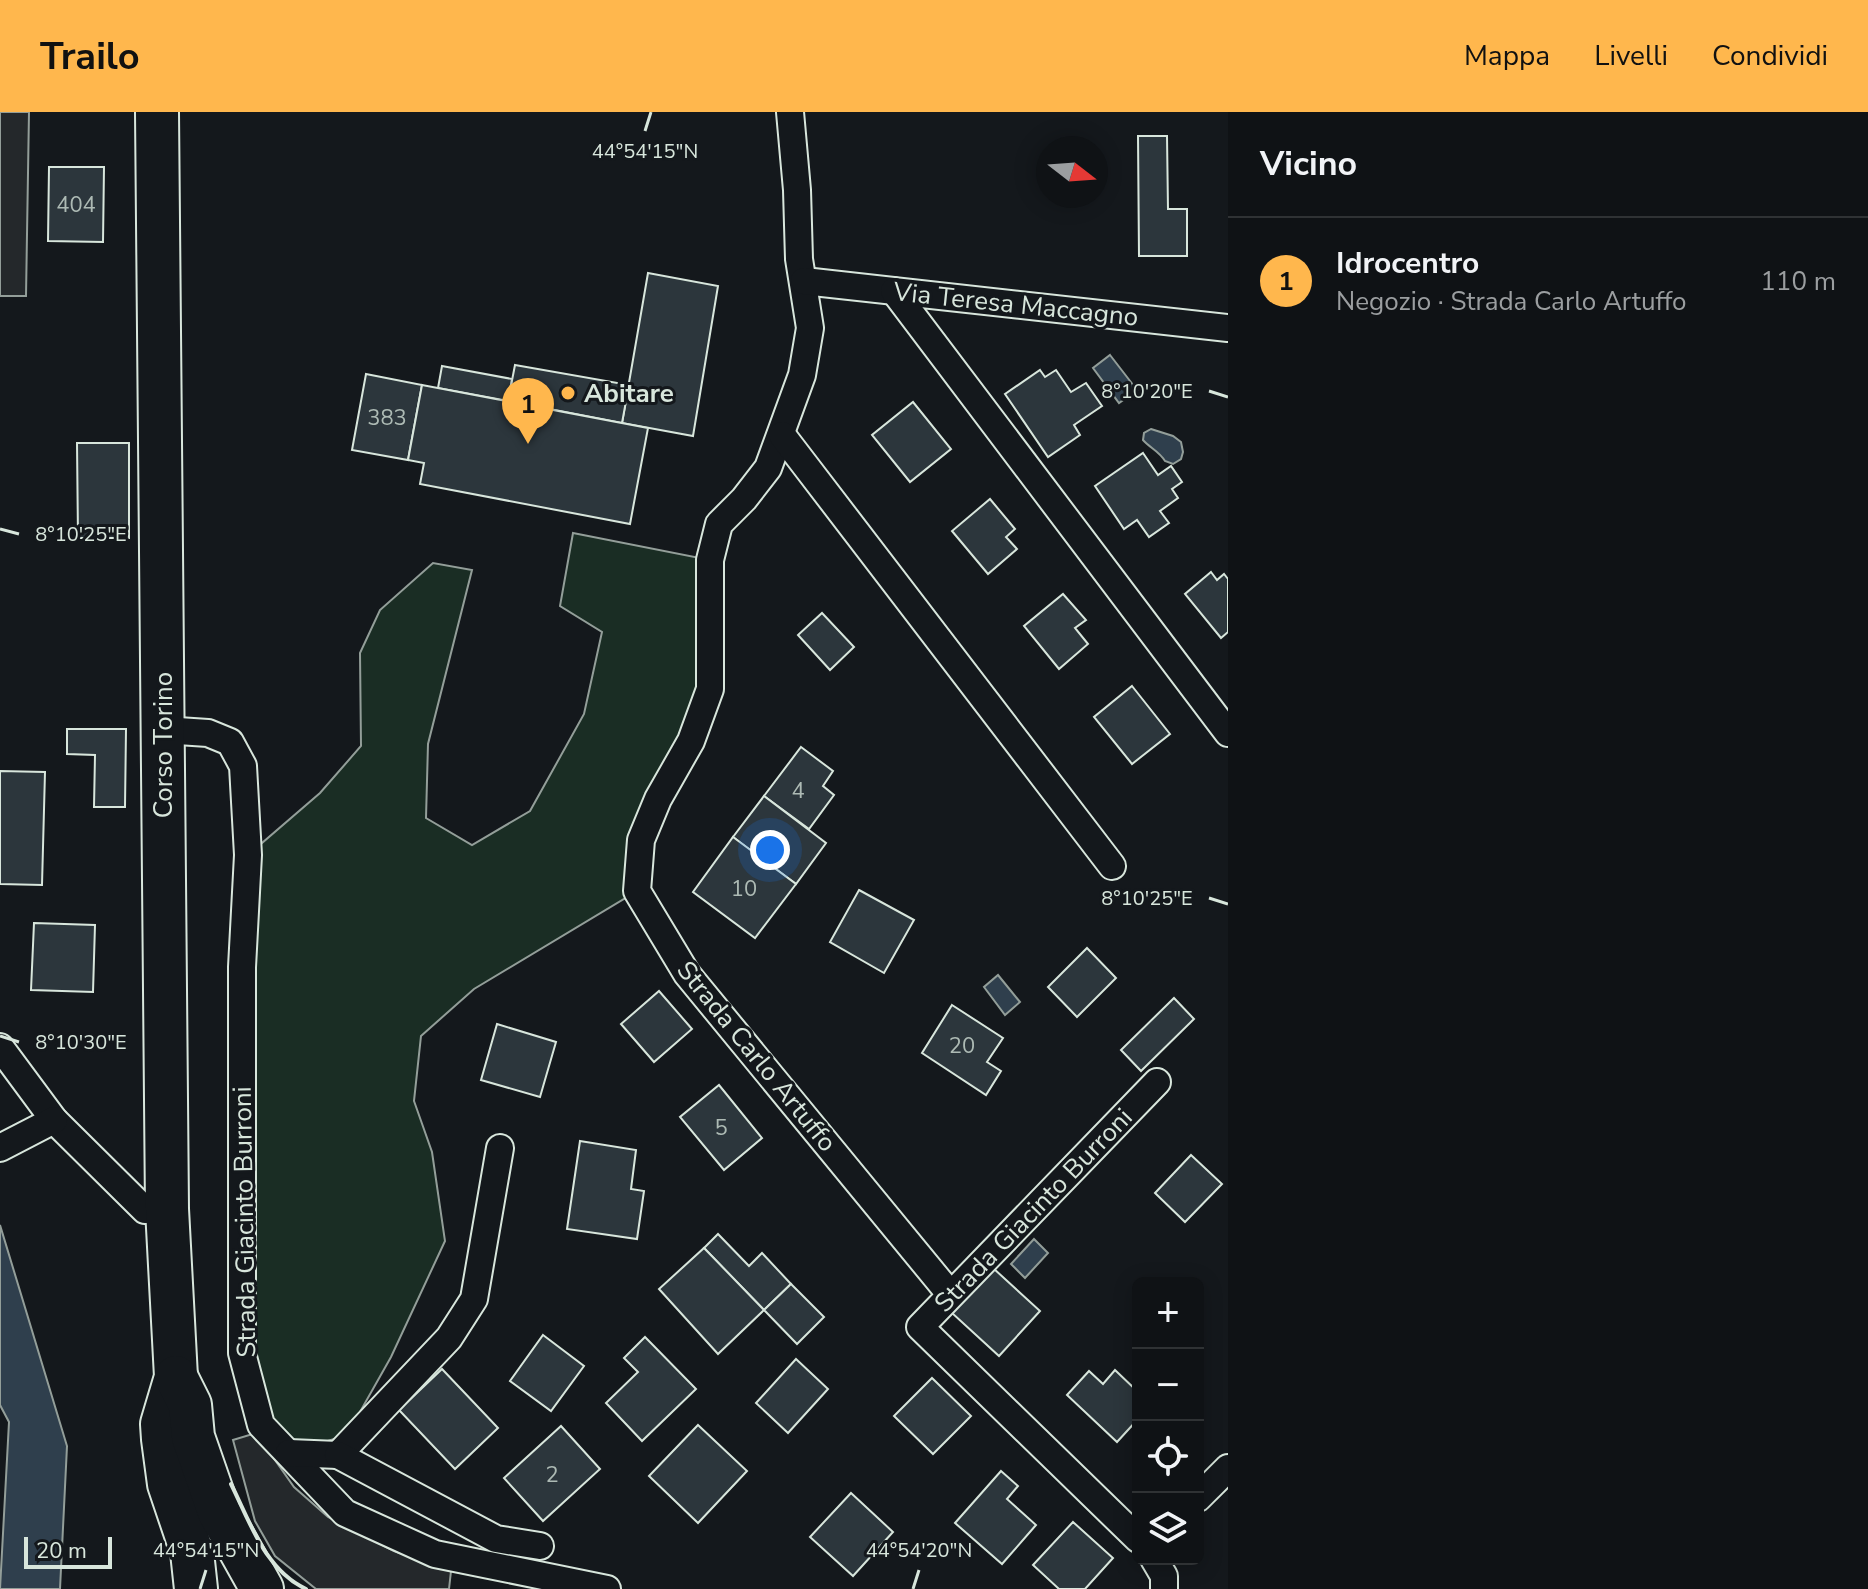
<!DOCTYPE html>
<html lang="it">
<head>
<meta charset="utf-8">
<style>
	:root { --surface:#0f1215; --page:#1d2022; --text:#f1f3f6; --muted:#9b9ea0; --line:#2f3234; --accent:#ffb74d }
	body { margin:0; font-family:"Nunito Sans",sans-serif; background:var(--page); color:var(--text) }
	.controls { position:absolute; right:24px; bottom:24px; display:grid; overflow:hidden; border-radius:12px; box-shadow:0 4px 20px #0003 }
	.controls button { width:72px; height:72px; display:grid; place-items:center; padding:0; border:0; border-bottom:2px solid var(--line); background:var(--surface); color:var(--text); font:40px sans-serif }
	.compass { position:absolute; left:1036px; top:24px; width:72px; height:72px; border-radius:50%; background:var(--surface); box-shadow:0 4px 20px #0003; rotate:107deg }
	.scale { position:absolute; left:24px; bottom:20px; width:88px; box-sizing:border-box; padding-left:8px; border:4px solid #d8e6dc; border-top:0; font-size:22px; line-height:28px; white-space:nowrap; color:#d8e6dc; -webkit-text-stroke:6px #14181c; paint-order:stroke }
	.you { position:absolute; left:770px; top:738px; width:28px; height:28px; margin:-20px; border:6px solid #fff; border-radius:50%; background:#1a73e8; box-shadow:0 0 0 12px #1a73e833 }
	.badge { display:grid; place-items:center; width:52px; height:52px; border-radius:50%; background:var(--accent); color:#111; font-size:26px; font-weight:700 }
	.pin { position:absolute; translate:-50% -66px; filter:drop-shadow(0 2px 4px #0008) }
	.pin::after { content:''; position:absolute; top:42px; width:28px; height:24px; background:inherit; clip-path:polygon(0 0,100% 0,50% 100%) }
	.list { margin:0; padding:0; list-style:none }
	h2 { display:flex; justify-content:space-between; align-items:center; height:104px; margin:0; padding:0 32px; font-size:34px }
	h2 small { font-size:26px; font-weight:400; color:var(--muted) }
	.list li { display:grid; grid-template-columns:52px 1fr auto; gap:24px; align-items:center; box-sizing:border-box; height:128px; padding:0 32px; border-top:2px solid var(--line) }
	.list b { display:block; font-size:30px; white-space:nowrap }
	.list p { margin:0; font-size:26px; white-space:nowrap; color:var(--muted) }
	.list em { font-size:26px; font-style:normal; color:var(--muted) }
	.icon { flex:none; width:44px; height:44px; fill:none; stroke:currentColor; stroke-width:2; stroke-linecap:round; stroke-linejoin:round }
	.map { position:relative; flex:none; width:1228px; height:1477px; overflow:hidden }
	header { display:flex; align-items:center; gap:48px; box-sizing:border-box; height:112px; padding:0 40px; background:var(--accent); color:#111 }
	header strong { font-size:38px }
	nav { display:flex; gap:44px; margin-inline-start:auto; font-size:28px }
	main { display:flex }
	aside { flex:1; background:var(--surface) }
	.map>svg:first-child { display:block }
	.green { fill:#1a2d24; stroke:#939e99; stroke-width:2 }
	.parking { fill:#24282b; stroke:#939e99; stroke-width:2 }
	.water { fill:#2f3f4d; stroke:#939e99; stroke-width:2 }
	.building { fill:#2c363c; stroke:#d8e6dc; stroke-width:2 }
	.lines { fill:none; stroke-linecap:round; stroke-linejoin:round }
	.minor-casing { stroke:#d8e6dc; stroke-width:30 }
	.primary-casing { stroke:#d8e6dc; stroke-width:46 }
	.minor { stroke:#14181c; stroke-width:26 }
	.primary { stroke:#14181c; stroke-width:42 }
	.wall { stroke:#d8e6dc; stroke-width:4 }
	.ticks { fill:none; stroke:#d8e6dc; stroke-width:3 }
	.poi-dot { fill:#ffb74d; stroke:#14181c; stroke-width:3 }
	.labels { text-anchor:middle; stroke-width:6; stroke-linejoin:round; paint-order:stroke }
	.number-label { font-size:22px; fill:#adbab4 }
	.street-label { font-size:26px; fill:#d8e6dc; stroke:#14181c }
	.poi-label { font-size:26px; font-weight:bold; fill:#d8e6dc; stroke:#14181c; text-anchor:start }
	.ticks-label { font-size:20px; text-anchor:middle; fill:#d8e6dc; stroke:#14181c; stroke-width:6; stroke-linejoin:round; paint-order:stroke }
</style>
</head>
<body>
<header>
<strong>Trailo</strong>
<nav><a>Mappa</a><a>Livelli</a><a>Condividi</a></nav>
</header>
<main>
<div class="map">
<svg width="1228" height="1477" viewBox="0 0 1228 1477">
	<rect width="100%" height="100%" fill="#14181c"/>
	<path class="green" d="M573 421 710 448V577L658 687 637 779 474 877 421 924 414 989 432 1040 445 1129 391 1245 347 1323 289 1341 261 1313 242 1241 248 743 320 681 361 634 360 541 380 498 433 451 472 458 428 632 426 706 472 733 530 699 584 602 602 520 560 494Z"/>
	<g class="parking">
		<path d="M0 0H29L26 184H0Z"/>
		<path d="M256 1321 294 1375 328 1405 394 1439 451 1459 449 1477H316L275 1444 255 1409 233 1328Z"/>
	</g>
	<g class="water">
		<path d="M1110 243 1137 278 1119 291 1093 256Z"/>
		<path d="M1151 317 1173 324 1181 330 1183 340 1181 347 1173 352 1165 349C1159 339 1150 336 1143 328L1144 321Z"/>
		<path d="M998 863 1020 890 1005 903 984 875Z"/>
		<path d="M0 1113 67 1334 60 1477H0L9 1310 0 1293Z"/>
		<path d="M1034 1127 1048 1141 1025 1166 1011 1152Z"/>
	</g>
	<g class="building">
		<path d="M1138 24H1167L1168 97H1187V144H1139Z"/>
		<path d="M49 55H104L103 130 48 129Z"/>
		<path d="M648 161 718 174 693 324 622 311Z"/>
		<path d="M515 253 629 273 622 311 508 289Z"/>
		<path d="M442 254 512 267 508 289 438 276Z"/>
		<path d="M1040 258 1045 265 1056 258 1071 280 1086 271 1102 294 1074 313 1080 323 1048 345 1005 282Z"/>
		<path d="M366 262 422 273 408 348 352 338Z"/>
		<path d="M422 273 648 316 630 412 420 372 424 351 408 348Z"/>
		<path d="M913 290 951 337 910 370 872 323Z"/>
		<path d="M77 331H129V426H78Z"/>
		<path d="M1143 341 1158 363 1171 354 1182 370 1172 377 1178 386 1160 399 1169 411 1149 425 1137 408 1124 417 1095 374Z"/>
		<path d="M990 387 1015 417 1006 425 1017 437 988 462 952 419Z"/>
		<path d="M1211 460 1217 468 1224 462 1228 467V520L1221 526 1185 482Z"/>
		<path d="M1063 482 1086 508 1075 516 1088 532 1059 557 1024 514Z"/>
		<path d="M822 501 854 535 830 558 798 523Z"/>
		<path d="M1132 574 1170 622 1132 652 1094 605Z"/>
		<path d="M67 617H126L125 695H94L95 643 67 642Z"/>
		<path d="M801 635 833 659 823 674 834 683 809 717 764 684Z"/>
		<path d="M0 659 45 660 42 773 0 772Z"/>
		<path d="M764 684 826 731 796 772 733 725Z"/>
		<path d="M733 725 796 772 755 826 693 780Z"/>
		<path d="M859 778 914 808 884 861 830 830Z"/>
		<path d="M34 811 95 813 93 880 31 878Z"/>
		<path d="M1087 836 1116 866 1077 905 1048 875Z"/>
		<path d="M659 879 692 917 654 950 621 912Z"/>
		<path d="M1174 886 1194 907 1141 959 1121 938Z"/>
		<path d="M952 893 1003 926 987 950 1001 959 986 983 922 941Z"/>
		<path d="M497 912 556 930 540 985 481 968Z"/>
		<path d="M719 973 762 1026 724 1058 680 1005Z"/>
		<path d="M580 1029 636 1038 631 1077 644 1079 637 1127 567 1117Z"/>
		<path d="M1191 1043 1222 1072 1185 1110 1155 1081Z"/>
		<path d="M718 1122 749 1154 762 1141 791 1172 764 1198 704 1136Z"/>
		<path d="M704 1136 764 1198 718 1242 659 1177Z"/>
		<path d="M993 1156 1040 1199 999 1244 952 1201Z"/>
		<path d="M791 1172 824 1205 797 1232 764 1198Z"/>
		<path d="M543 1223 584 1254 551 1299 510 1269Z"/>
		<path d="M645 1225 696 1277 642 1329 606 1291 638 1260 624 1246Z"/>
		<path d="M796 1247 828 1277 788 1321 756 1291Z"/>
		<path d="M442 1257 498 1316 455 1357 399 1298Z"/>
		<path d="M1115 1258 1138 1280V1307L1117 1330 1067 1283 1089 1259 1103 1272Z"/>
		<path d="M932 1266 971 1304 933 1342 894 1304Z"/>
		<path d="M698 1313 747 1359 698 1411 649 1364Z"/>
		<path d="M561 1314 600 1357 543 1409 504 1366Z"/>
		<path d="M1001 1359 1018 1374 1007 1387 1036 1413 1002 1452 955 1411Z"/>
		<path d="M851 1381 893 1420 853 1464 810 1425Z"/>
		<path d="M1073 1410 1113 1446 1085 1477H1059L1033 1453Z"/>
	</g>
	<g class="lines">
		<defs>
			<g id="minor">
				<path d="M790 0 797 78 799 147 810 216 802 263 768 356 744 387 719 412 710 448V577L691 629 658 687 641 728 637 779 687 862 950 1182"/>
				<path d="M804 169 1228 216"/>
				<path d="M894 179 1228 621"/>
				<path d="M782 323 1112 754"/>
				<path d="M163 618 208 621 230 630 243 654 248 743 242 855V1241L261 1313 345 1401 435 1442 607 1477"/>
				<path d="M0 935 54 1008 145 1098 167 1097"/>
				<path d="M0 1036 54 1008"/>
				<path d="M289 1341 338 1343 449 1226 474 1187 500 1036"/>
				<path d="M338 1343 496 1427 540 1434"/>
				<path d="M1198 1386 1228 1356"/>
				<path d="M1138 1427 920 1215 1157 970"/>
				<path d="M1154 1447 1164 1464V1477"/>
			</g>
			<g id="primary">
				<path d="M157 0 167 1097 176 1265 162 1312 163 1327 169 1372 192 1440 196 1477"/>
				<path d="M176 1265 190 1293 193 1325 219 1400 262 1477"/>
			</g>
		</defs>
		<use href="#minor" class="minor-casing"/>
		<use href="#primary" class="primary-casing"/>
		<use href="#minor" class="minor"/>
		<use href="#primary" class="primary"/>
		<path class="wall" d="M231 1372C250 1410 265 1458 306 1477"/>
	</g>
	<path class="ticks" d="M645 19 651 0M1209 279 1228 285M0 417 19 422M1209 786 1228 792M0 924 19 930M200 1477 206 1458M913 1477 919 1458"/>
	<circle class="poi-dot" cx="568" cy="281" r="8"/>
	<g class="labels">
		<g class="number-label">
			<text x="76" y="100">404</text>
			<text x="387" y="313">383</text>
			<text x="798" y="686">4</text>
			<text x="744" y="784">10</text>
			<text x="962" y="941">20</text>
			<text x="721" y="1023">5</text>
			<text x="552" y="1370">2</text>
		</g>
		<g class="street-label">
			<text transform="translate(1016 192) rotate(6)" y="9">Via Teresa Maccagno</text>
			<text transform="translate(163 633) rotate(-90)" y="9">Corso Torino</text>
			<text transform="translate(757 944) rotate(51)" y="9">Strada Carlo Artuffo</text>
			<text transform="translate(1033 1098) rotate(-46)" y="9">Strada Giacinto Burroni</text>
			<text transform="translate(244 1110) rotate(-91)" y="9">Strada Giacinto Burroni</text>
		</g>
		<g class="poi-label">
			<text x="584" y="290">Abitare</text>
		</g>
	</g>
	<g class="ticks-label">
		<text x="645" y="46">44°54'15"N</text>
		<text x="1147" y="286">8°10'20"E</text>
		<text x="81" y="429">8°10'25"E</text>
		<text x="1147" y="793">8°10'25"E</text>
		<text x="81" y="937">8°10'30"E</text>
		<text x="206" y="1445">44°54'15"N</text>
		<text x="919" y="1445">44°54'20"N</text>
	</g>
</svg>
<div class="controls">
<button>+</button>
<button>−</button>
<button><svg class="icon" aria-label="locate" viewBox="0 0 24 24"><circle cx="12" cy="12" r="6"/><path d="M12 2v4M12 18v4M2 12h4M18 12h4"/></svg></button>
<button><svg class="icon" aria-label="layers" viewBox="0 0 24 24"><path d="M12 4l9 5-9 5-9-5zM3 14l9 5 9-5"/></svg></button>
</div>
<svg class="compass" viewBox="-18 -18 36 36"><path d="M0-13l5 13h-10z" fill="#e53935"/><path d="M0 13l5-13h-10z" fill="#9b9ea0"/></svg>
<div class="scale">20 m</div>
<div class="you"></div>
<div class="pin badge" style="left:528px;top:332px">1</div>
</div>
<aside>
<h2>Vicino<small></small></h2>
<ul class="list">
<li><span class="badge">1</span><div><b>Idrocentro</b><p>Negozio · Strada Carlo Artuffo</p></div><em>110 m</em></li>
</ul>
</aside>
</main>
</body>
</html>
